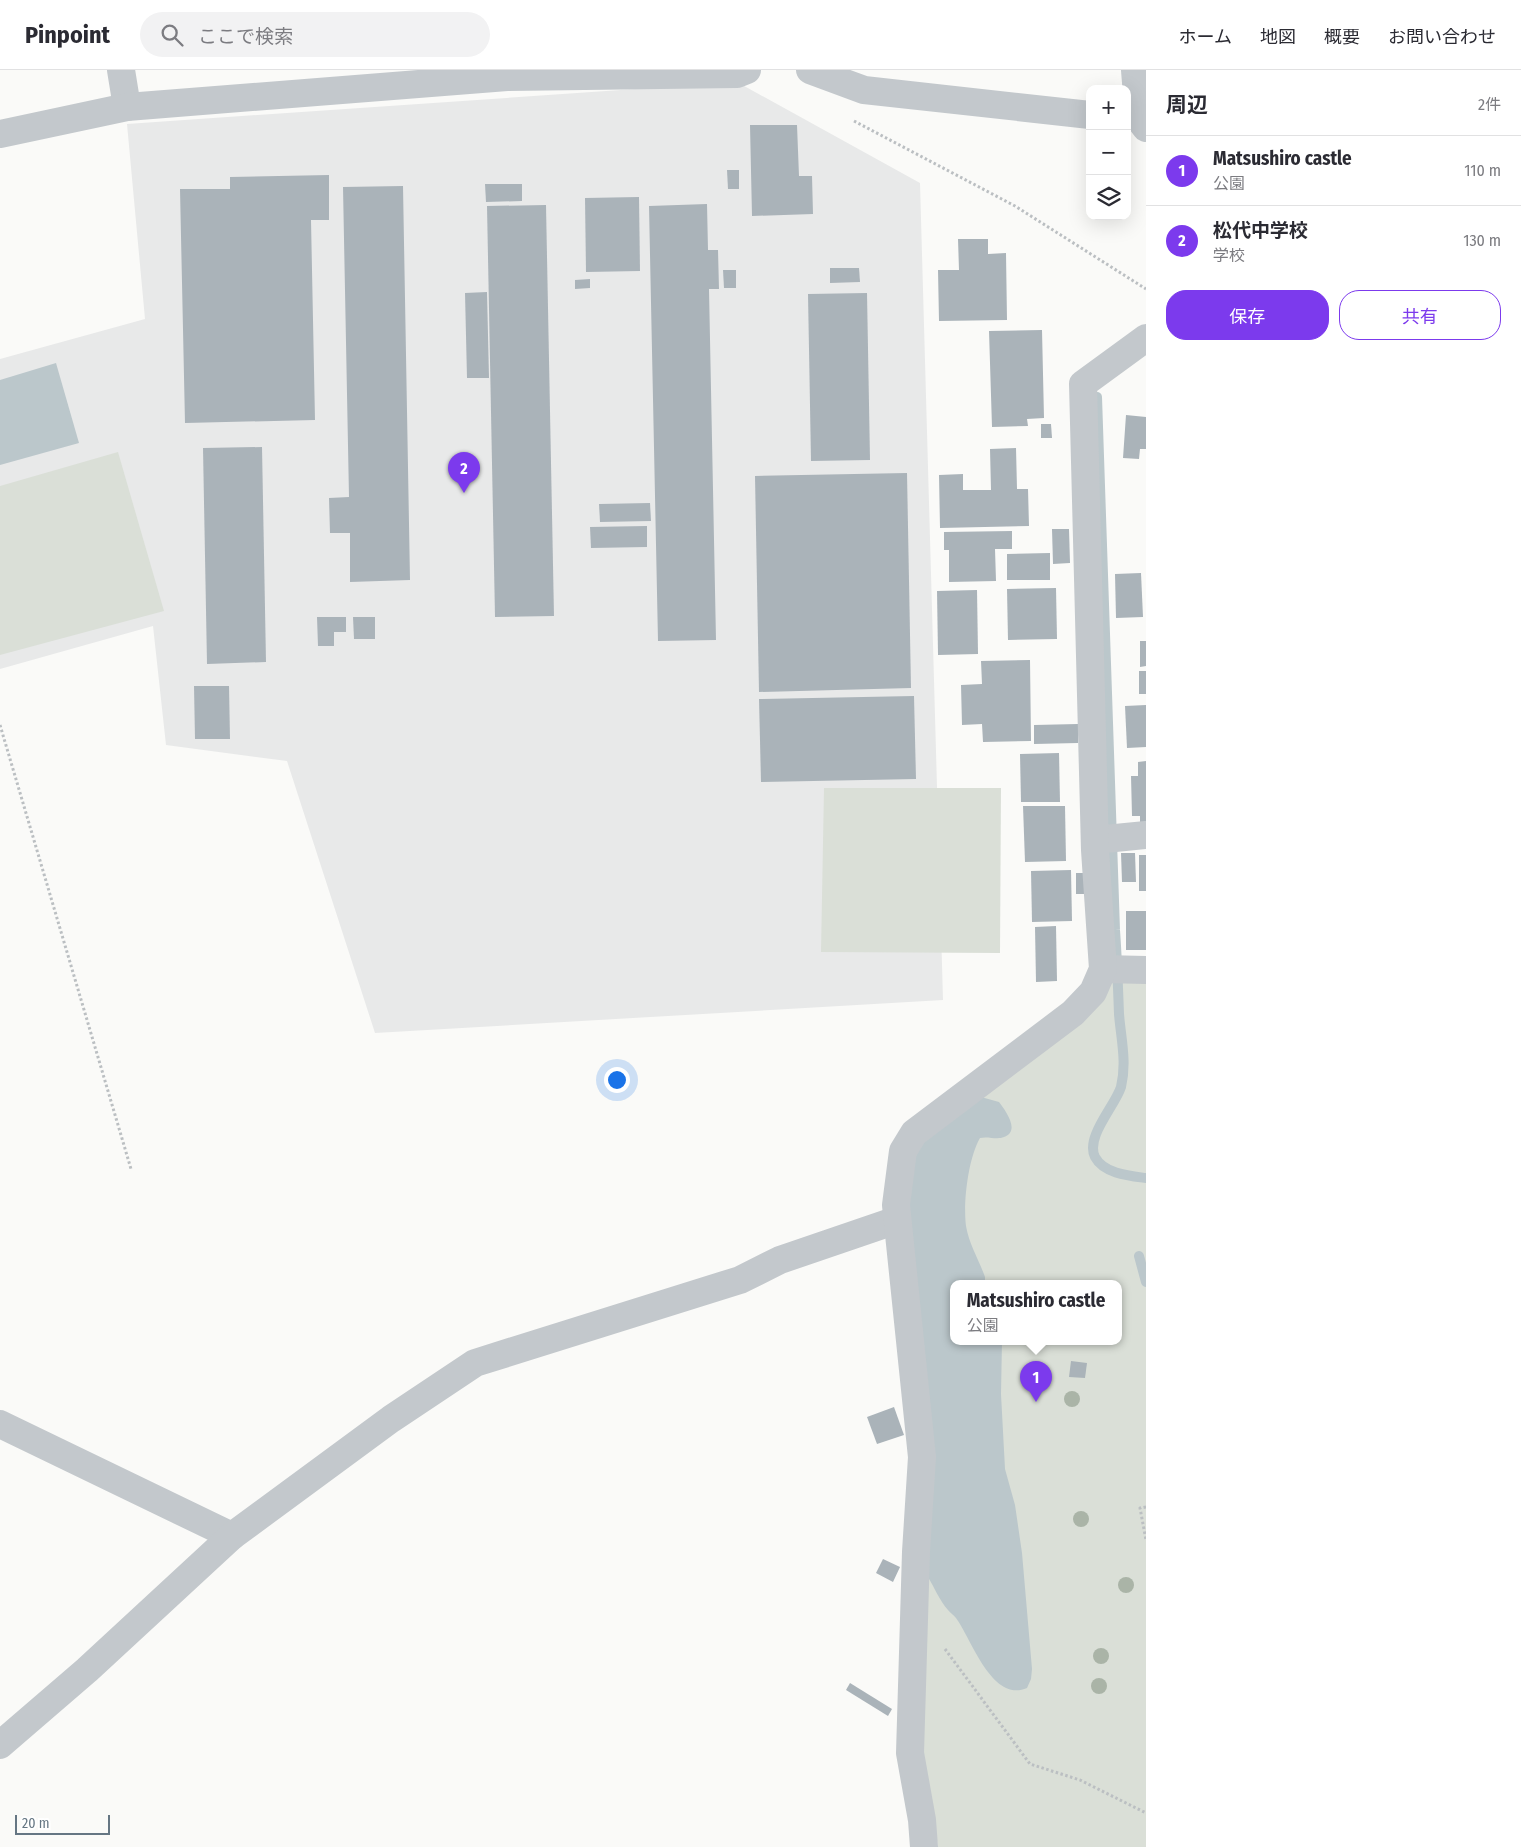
<!DOCTYPE html>
<html lang="ja">
<head>
<meta charset="utf-8">
<style>
	:root { --surface:#fff; --page:#f2f2f3; --text:#2b2b33; --muted:#7c7c81; --line:#e1e1e2; --accent:#7c3aed }
	body { margin:0; font-family:"Fira Sans Condensed","Noto Sans JP",sans-serif; background:var(--page); color:var(--text) }
	.controls { position:absolute; right:15px; top:15px; display:grid; overflow:hidden; border-radius:10px; box-shadow:0 5px 20px #0002 }
	.controls button { width:45px; height:45px; display:grid; place-items:center; padding:0; border:0; border-bottom:1px solid var(--line); background:var(--surface); color:var(--text); font:25px sans-serif }
	.scale { position:absolute; left:15px; bottom:12px; width:95px; box-sizing:border-box; padding-left:5px; border:2px solid #657683; border-top:0; font-size:14px; line-height:18px; white-space:nowrap; color:#657683; -webkit-text-stroke:4px #fff; paint-order:stroke }
	.you { position:absolute; left:616px; top:1009px; width:18px; height:18px; margin:-12px; border:4px solid #fff; border-radius:50%; background:#1a73e8; box-shadow:0 0 0 8px #1a73e833 }
	.badge { display:grid; place-items:center; width:32px; height:32px; border-radius:50%; background:var(--accent); color:#fff; font-size:16px; font-weight:700 }
	.pin { position:absolute; translate:-50% -41px; filter:drop-shadow(0 1px 2px #0008) }
	.pin::after { content:''; position:absolute; top:26px; width:18px; height:15px; background:inherit; clip-path:polygon(0 0,100% 0,50% 100%) }
	.popup { position:absolute; left:950px; top:1210px; width:172px; height:65px; box-sizing:border-box; display:grid; place-content:center; border-radius:10px; background:var(--surface); filter:drop-shadow(0 1px 4px #0005); font-size:16px; white-space:nowrap; color:var(--muted) }
	.popup b { font-size:19px; color:var(--text) }
	.popup::after { content:''; position:absolute; left:50%; top:100%; margin-left:-10px; border:10px solid transparent; border-top-color:var(--surface) }
	.list { margin:0; padding:0; list-style:none }
	h2 { display:flex; justify-content:space-between; align-items:center; height:65px; margin:0; padding:0 20px; font-size:21px }
	h2 small { font-size:16px; font-weight:400; color:var(--muted) }
	.list li { display:grid; grid-template-columns:32px 1fr auto; gap:15px; align-items:center; box-sizing:border-box; height:70px; padding:0 20px; border-top:1px solid var(--line) }
	.list b { display:block; font-size:19px; white-space:nowrap }
	.list p { margin:0; font-size:16px; white-space:nowrap; color:var(--muted) }
	.list em { font-size:16px; font-style:normal; color:var(--muted) }
	.actions { display:flex; gap:10px; padding:15px 20px }
	.actions a { flex:1; padding:11px 0; border:1px solid var(--accent); border-radius:20px; text-align:center; font-size:18px; color:var(--accent) }
	.actions .main { background:var(--accent); color:#fff }
	.icon { flex:none; width:28px; height:28px; fill:none; stroke:currentColor; stroke-width:2; stroke-linecap:round; stroke-linejoin:round }
	.map { position:relative; flex:none; width:1146px; height:1777px; overflow:hidden }
	header { display:flex; align-items:center; gap:30px; box-sizing:border-box; height:70px; padding:0 25px; background:var(--surface); border-bottom:1px solid var(--line) }
	header strong { font-size:24px }
	nav { display:flex; gap:28px; margin-inline-start:auto; font-size:18px }
	.search { width:350px; height:45px; background:var(--page); display:flex; align-items:center; gap:12px; box-sizing:border-box; padding:0 18px; border-radius:28px; color:var(--muted); font-size:19px }
	main { display:flex }
	aside { flex:1; background:var(--surface) }
	.map>svg:first-child { display:block }
	.built { fill:#e8e9e9 }
	.green { fill:#dadfd7; fill-rule:evenodd }
	.water { fill:#bbc7cb }
	.lines { fill:none; stroke-linecap:round; stroke-linejoin:round }
	.stream { stroke:#bbc7cb; stroke-width:10 }
	.building { fill:#aab3b9 }
	.path { stroke:#bbbfc2; stroke-width:3; stroke-dasharray:2.5 2.5; stroke-linecap:butt }
	.minor { stroke:#c3c8cc; stroke-width:28 }
	.tree { fill:#aab4a7 }
</style>
</head>
<body>
<header>
<strong>Pinpoint</strong>
<div class="search"><svg class="icon" aria-label="search" viewBox="0 0 24 24"><circle cx="10" cy="10" r="6"/><path d="M15 15l6 6"/></svg>ここで検索</div>
<nav><a>ホーム</a><a>地図</a><a>概要</a><a>お問い合わせ</a></nav>
</header>
<main>
<div class="map">
<svg width="1146" height="1777" viewBox="0 0 1146 1777">
	<rect width="100%" height="100%" fill="#fafaf8"/>
	<path class="built" d="M737 12 920 113 943 930 375 963 287 691 166 675 153 556 0 599V289L145 249 127 54Z"/>
	<g class="green">
		<path d="M118 382 164 541 0 585V416Z"/>
		<path d="M824 718H1001L1000 883 821 882Z"/>
		<path d="M1110 906 1146 908V1777H938L923 1679 928 1507 906 1144 981 1027ZM954 1213H1118V1271H954Z"/>
	</g>
	<g class="water">
		<path d="M56 293 79 373 0 395V310Z"/>
		<path d="M981 1027 999 1032C1005 1040 1021 1061 1004 1067 997 1070 988 1066 980 1068 968 1089 963 1133 966 1156 969 1174 979 1190 985 1207V1213H954V1271H1002L1001 1324 1005 1399 1015 1435 1022 1483 1032 1599 1031 1609 1027 1618C992 1633 972 1570 956 1548 954 1545 950 1543 948 1540 940 1531 934 1517 928 1507L906 1144 911 1097 922 1072Z"/>
	</g>
	<g class="lines">
		<g class="stream">
			<path d="M1097 327 1115 860C1117 888 1118 916 1119 944 1121 969 1127 992 1121 1017 1115 1036 1085 1067 1095 1087 1104 1104 1130 1106 1146 1108"/>
			<path d="M1139 1186 1146 1212"/>
		</g>
	</g>
	<g class="building">
		<path d="M750 55H797L799 106H812L813 144 752 146Z"/>
		<path d="M727 100H739V119H728Z"/>
		<path d="M329 105V150H311L315 350 185 353 180 119H230V107Z"/>
		<path d="M485 114H522V131L486 132Z"/>
		<path d="M403 116 410 510 350 512V463H330L329 428 349 427 343 117Z"/>
		<path d="M639 127 640 201 586 202 585 128Z"/>
		<path d="M707 134 708 180H718L719 219H709L716 570 658 571 649 136Z"/>
		<path d="M546 135 554 546 495 547 487 136Z"/>
		<path d="M958 169H988V184L1006 183 1007 250 939 251 938 200H959Z"/>
		<path d="M830 198H859L860 212 830 213Z"/>
		<path d="M723 200H736V218H724Z"/>
		<path d="M590 209V218L575 219V210Z"/>
		<path d="M487 222 489 308H467L465 223Z"/>
		<path d="M867 223 870 390 811 391 808 224Z"/>
		<path d="M1042 260 1044 348 1027 349 1028 356 992 357 989 261Z"/>
		<path d="M1126 345 1146 347V379H1140L1139 389 1123 388Z"/>
		<path d="M1041 354H1051L1052 368H1041Z"/>
		<path d="M262 377 266 592 207 594 203 378Z"/>
		<path d="M1016 378 1017 419H1028L1029 456 940 458 939 405 963 404V420H991L990 379Z"/>
		<path d="M907 403 911 618 759 622 755 406Z"/>
		<path d="M650 433 651 451 600 452 599 434Z"/>
		<path d="M647 456V477L591 478 590 457Z"/>
		<path d="M1052 459H1069L1070 493 1053 494Z"/>
		<path d="M1012 461V479H995L996 511 949 512V480H944V462Z"/>
		<path d="M1050 483V510H1007V484Z"/>
		<path d="M1141 503 1143 547 1116 548 1115 504Z"/>
		<path d="M1056 518 1057 569 1008 570 1007 519Z"/>
		<path d="M977 520 978 584 938 585 937 521Z"/>
		<path d="M317 547H346V562H334V576H318Z"/>
		<path d="M353 547H375V569H354Z"/>
		<path d="M1140 571H1146V596L1140 597Z"/>
		<path d="M1030 590 1031 671 983 672 982 654 962 655 961 615 982 614 981 591Z"/>
		<rect x="1139" y="601" width="7" height="23"/>
		<path d="M194 616H229L230 669H195Z"/>
		<path d="M914 626 916 709 761 712 759 629Z"/>
		<path d="M1146 635V677L1127 678 1125 636Z"/>
		<path d="M1078 654V673L1034 674V655Z"/>
		<path d="M1059 683 1060 732H1021L1020 684Z"/>
		<path d="M1146 691V754L1140 755V746H1132L1131 706H1138V692Z"/>
		<path d="M1023 736H1065L1066 791 1025 792Z"/>
		<path d="M1121 783H1135L1136 812H1122Z"/>
		<rect x="1139" y="785" width="7" height="36"/>
		<path d="M1071 800 1072 851 1032 852 1031 801Z"/>
		<rect x="1076" y="803" width="9" height="21"/>
		<rect x="1126" y="841" width="20" height="39"/>
		<path d="M1056 856 1057 911 1036 912 1035 857Z"/>
		<path d="M1071 1291 1087 1293 1085 1308 1069 1307Z"/>
		<path d="M894 1337 904 1365 877 1374 867 1347Z"/>
		<path d="M883 1489 900 1497 893 1512 876 1503Z"/>
		<path d="M850 1613 892 1639 888 1646 846 1620Z"/>
	</g>
	<g class="lines">
		<g class="path">
			<path d="M854 51 1015 136 1146 219"/>
			<path d="M0 655 131 1099"/>
			<path d="M1146 1437 1140 1438 1146 1470"/>
			<path d="M945 1579 1030 1694 1080 1710 1146 1743"/>
		</g>
		<g class="minor">
			<path d="M121 0 127 37"/>
			<path d="M810 0 864 20 1090 45"/>
			<path d="M1135 0 1139 49 1146 58"/>
			<path d="M0 64 127 37 507 7 737 4 747 0"/>
			<path d="M1095 770 1146 765"/>
			<path d="M1103 899 1146 900"/>
			<path d="M0 1354 232 1466"/>
			<path d="M0 1675 87 1600 232 1466 391 1349 475 1293 740 1210 780 1190 897 1150"/>
			<path d="M924 1777 922 1750 910 1683 916 1482 922 1387 896 1135 903 1081 914 1063 1073 943 1093 922 1103 899 1095 780 1083 314 1146 268"/>
		</g>
	</g>
	<g class="tree">
		<circle cx="1072" cy="1329" r="8"/>
		<circle cx="1081" cy="1449" r="8"/>
		<circle cx="1126" cy="1515" r="8"/>
		<circle cx="1101" cy="1586" r="8"/>
		<circle cx="1099" cy="1616" r="8"/>
	</g>
</svg>
<div class="controls">
<button>+</button>
<button>−</button>
<button><svg class="icon" aria-label="layers" viewBox="0 0 24 24"><path d="M12 4l9 5-9 5-9-5zM3 14l9 5 9-5"/></svg></button>
</div>
<div class="scale">20 m</div>
<div class="you"></div>
<div class="pin badge" style="left:1036px;top:1332px">1</div>
<div class="popup"><b>Matsushiro castle</b>公園</div>
<div class="pin badge" style="left:464px;top:423px">2</div>
</div>
<aside>
<h2>周辺<small>2件</small></h2>
<ul class="list">
<li><span class="badge">1</span><div><b>Matsushiro castle</b><p>公園</p></div><em>110 m</em></li>
<li><span class="badge">2</span><div><b>松代中学校</b><p>学校</p></div><em>130 m</em></li>
</ul>
<div class="actions"><a class="main">保存</a><a>共有</a></div>
</aside>
</main>
</body>
</html>
